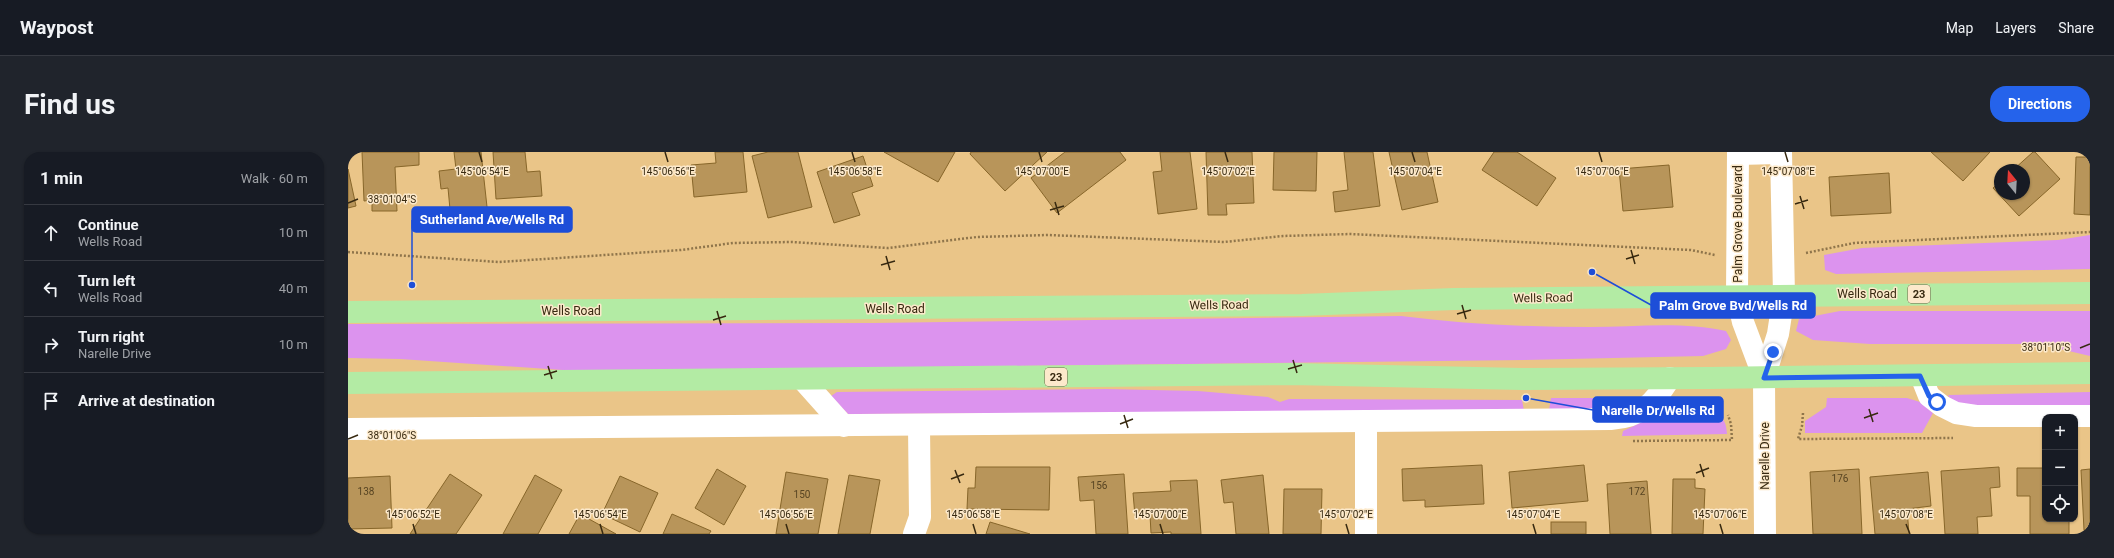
<!DOCTYPE html>
<html lang="en">
<head>
<meta charset="utf-8">
<style>
	:root { --surface:#171b24; --page:#20242c; --text:#f1f3f6; --muted:#9ea1a6; --line:#363941; --accent:#2563eb }
	body { margin:0; font-family:Roboto,sans-serif; background:var(--page); color:var(--text) }
	.controls { position:absolute; right:12px; bottom:12px; display:grid; overflow:hidden; border-radius:8px; box-shadow:0 1px 3px #0004 }
	.controls button { width:36px; height:36px; display:grid; place-items:center; padding:0; border:0; border-bottom:1px solid var(--line); background:var(--surface); color:var(--text); font:20px sans-serif }
	.compass { position:absolute; left:1646px; top:12px; width:36px; height:36px; border-radius:50%; background:var(--surface); box-shadow:0 1px 3px #0004; rotate:342deg }
	.stop { position:absolute; width:12px; height:12px; margin:-9px; border:3px solid #2563eb; border-radius:50%; background:#fff }
	.stop.end { background:#2563eb; border-color:#fff; box-shadow:0 1px 4px #0008 }
	.list { margin:0; padding:0; list-style:none }
	h2 { display:flex; justify-content:space-between; align-items:center; height:52px; margin:0; padding:0 16px; font-size:17px }
	h2 small { font-size:13px; font-weight:400; color:var(--muted) }
	.list li { display:grid; grid-template-columns:26px 1fr auto; gap:12px; align-items:center; box-sizing:border-box; height:56px; padding:0 16px; border-top:1px solid var(--line) }
	.list b { display:block; font-size:15px; white-space:nowrap }
	.list p { margin:0; font-size:13px; white-space:nowrap; color:var(--muted) }
	.list em { font-size:13px; font-style:normal; color:var(--muted) }
	.icon { flex:none; width:22px; height:22px; fill:none; stroke:currentColor; stroke-width:2; stroke-linecap:round; stroke-linejoin:round }
	.map { position:relative; flex:none; width:1742px; height:382px; overflow:hidden; border-radius:16px }
	header { display:flex; align-items:center; gap:24px; box-sizing:border-box; height:56px; padding:0 20px; background:var(--surface); border-bottom:1px solid var(--line) }
	header strong { font-size:19px }
	nav { display:flex; gap:22px; margin-inline-start:auto; font-size:14px }
	.intro { display:flex; align-items:center; justify-content:space-between; box-sizing:border-box; height:96px; padding:0 24px }
	h1 { margin:0; font-size:28px }
	.button { padding:10px 18px; border-radius:16px; background:var(--accent); color:#fff; font-size:14px; font-weight:700 }
	main { display:flex; gap:24px; padding:0 24px }
	aside { flex:1; background:var(--surface); border-radius:16px; box-shadow:0 1px 3px #0004 }
	.map>svg:first-child { display:block }
	.green { fill:#dc93ee }
	.building { fill:#b8955a; stroke:#87662a }
	.lines { fill:none; stroke-linecap:round; stroke-linejoin:round }
	.path { stroke:#8f754b; stroke-width:2.5; stroke-dasharray:2 2; stroke-linecap:butt }
	.minor { stroke:#fff; stroke-width:22 }
	.major { stroke:#b3eba4; stroke-width:22 }
	.route { stroke:#2563eb; stroke-width:5 }
	.ticks { fill:none; stroke:#372910; stroke-width:1.5 }
	.labels { text-anchor:middle; stroke-width:3; stroke-linejoin:round; paint-order:stroke }
	.number-label { font-size:10px; fill:#574422 }
	.shield { fill:#fce9cb; stroke:#726348; stroke-width:1 }
	.shield-label { font-size:11px; font-weight:bold; fill:#372910 }
	.street-label { font-size:12px; fill:#372910; stroke:#fce9cb }
	.ticks-label { font-size:10px; text-anchor:middle; fill:#372910; stroke:#fce9cb; stroke-width:3; stroke-linejoin:round; paint-order:stroke }
	.leader { fill:none; stroke:#1d4ed8; stroke-width:1.5 }
	.callout-dot { fill:#1d4ed8; stroke:#fce9cb; stroke-width:1.5 }
	.callout { fill:#1d4ed8; stroke:#1d4ed8; stroke-width:1.5 }
	.callout-label { font-size:13px; text-anchor:middle; font-weight:bold; fill:#fff }
</style>
</head>
<body>
<header>
<strong>Waypost</strong>
<nav><a>Map</a><a>Layers</a><a>Share</a></nav>
</header>
<div class="intro"><h1>Find us</h1><a class="button">Directions</a></div>
<main>
<aside>
<h2>1 min<small>Walk · 60 m</small></h2>
<ul class="list">
<li><svg class="icon" aria-label="ahead" viewBox="0 0 24 24"><path d="M12 20V5M6 11l6-6 6 6"/></svg><div><b>Continue</b><p>Wells Road</p></div><em>10 m</em></li>
<li><svg class="icon" aria-label="left" viewBox="0 0 24 24"><path d="M17 20v-9H6M10 6l-5 5 5 5"/></svg><div><b>Turn left</b><p>Wells Road</p></div><em>40 m</em></li>
<li><svg class="icon" aria-label="right" viewBox="0 0 24 24"><path d="M7 20v-9h11M14 6l5 5-5 5"/></svg><div><b>Turn right</b><p>Narelle Drive</p></div><em>10 m</em></li>
<li><svg class="icon" aria-label="arrive" viewBox="0 0 24 24"><path d="M6 21V4h12l-3 4 3 4H6"/></svg><div><b>Arrive at destination</b></div></li>
</ul>
</aside>
<div class="map">
<svg width="1742" height="382" viewBox="0 0 1742 382">
	<rect width="100%" height="100%" fill="#eac588"/>
	<g class="green">
		<path d="M1742 83V117L1488 122 1477 118 1476 103 1514 96 1710 88Z"/>
		<path d="M1492 159H1742V204L1691 192H1522L1465 188 1448 179 1451 167Z"/>
		<path d="M1053 164C1116 172 1178 175 1242 175 1287 175 1334 169 1378 179L1383 188 1378 197 1355 204 1176 208 230 219 52 207 0 206V172L526 171Z"/>
		<path d="M758 237 850 239 920 245 932 250 941 247 1174 248 1176 259 500 262 483 244 489 240Z"/>
		<path d="M1742 240V253L1626 255 1605 252 1600 243Z"/>
		<path d="M1203 246H1287L1288 251 1275 255 1201 258Z"/>
		<path d="M1479 246H1559L1572 250 1585 261 1574 281H1457V269L1478 255Z"/>
		<path d="M1335 250 1362 251 1361 258C1374 264 1378 267 1379 282L1274 284 1275 279C1296 270 1313 257 1335 250Z"/>
	</g>
	<g class="building">
		<path d="M14 0H71V13L47 15 49 59H24V48L16 49Z"/>
		<path d="M106 0H133L140 64 103 68 100 36 93 37 91 19 108 17Z"/>
		<path d="M145 0H177L179 20 192 19 194 44 148 47Z"/>
		<path d="M367 0H395L399 40 346 45 343 13 368 11Z"/>
		<path d="M420 0H450L464 55 420 66 404 4Z"/>
		<path d="M536 0H607L590 30Z"/>
		<path d="M623 0H699L657 39 622 2Z"/>
		<path d="M717 0H772L778 8 709 61 683 26Z"/>
		<path d="M812 0H842L849 57 810 62 805 20 814 19Z"/>
		<path d="M858 0H904L906 51 878 52 879 63H860Z"/>
		<path d="M926 0H969L968 39 925 38Z"/>
		<path d="M996 0H1025L1032 54 987 60 985 40 1000 38Z"/>
		<path d="M1041 0H1079L1090 50 1054 58Z"/>
		<path d="M1146 0H1169L1208 26 1189 54 1134 18Z"/>
		<path d="M1583 0H1642L1615 29Z"/>
		<path d="M1685 0H1687L1712 27 1671 64 1645 36 1652 30V42H1676V18H1665Z"/>
		<path d="M515 4 525 34 504 41 512 63 486 71 469 20Z"/>
		<path d="M1728 5H1742V63L1726 62Z"/>
		<path d="M1321 13 1325 55 1275 59 1271 17Z"/>
		<path d="M0 17 8 54 0 56Z"/>
		<path d="M1541 21 1543 61 1483 64 1481 25Z"/>
		<path d="M1134 313 1136 352 1077 355V348L1055 349 1054 317Z"/>
		<path d="M1236 313 1240 349 1164 356 1161 320Z"/>
		<path d="M628 315H702L701 358 619 357 620 336H627Z"/>
		<path d="M1651 315 1652 335 1642 336 1644 364 1629 365 1630 382H1597L1593 319Z"/>
		<path d="M1669 316H1697V367H1721V382H1682V344H1669Z"/>
		<path d="M369 317 398 334 376 373 347 356Z"/>
		<path d="M1511 317 1514 382H1465L1462 320Z"/>
		<path d="M1742 317V377L1736 378 1733 318Z"/>
		<path d="M438 320 480 327 470 382H428Z"/>
		<path d="M1580 320 1583 354 1559 357 1561 382H1527L1522 325Z"/>
		<path d="M102 322 134 343 108 382H62Z"/>
		<path d="M776 322 780 382H748L746 348 732 349 730 325Z"/>
		<path d="M187 323 214 338 190 382H155Z"/>
		<path d="M501 323 532 328 522 382H490Z"/>
		<path d="M915 323 921 382H888L885 350 876 351 873 328Z"/>
		<path d="M42 324 44 376 0 377V326Z"/>
		<path d="M272 324 310 341 292 380 254 362Z"/>
		<path d="M1325 327H1347V336L1357 337 1355 382H1324Z"/>
		<path d="M849 328 853 382H823V380L803 381 802 363 787 364 785 341 823 339 822 329Z"/>
		<path d="M1299 329 1303 382H1262L1259 332Z"/>
		<path d="M936 337H974L973 382H935Z"/>
		<path d="M232 362 268 382H221Z"/>
		<path d="M324 362 363 379 361 382H315Z"/>
		<path d="M642 370 682 382H638Z"/>
		<rect x="1203" y="370" width="35" height="12"/>
	</g>
	<g class="lines">
		<g class="path">
			<path d="M0 100 151 110 333 98 385 91 444 90 540 96 629 85 700 83 876 90 935 84 1002 82 1343 98 1367 103"/>
			<path d="M1458 101 1506 91 1742 80"/>
			<path d="M1455 261 1454 274 1450 287 1605 286"/>
			<path d="M1285 289 1384 288 1383 272 1380 263"/>
		</g>
		<g class="minor">
			<path d="M1390 0 1389 144 1395 170 1416 226 1417 382"/>
			<path d="M1390 2 1433 1"/>
			<path d="M1573 224 1581 244 1594 254 1608 261 1628 264H1742"/>
			<path d="M1416 226 1430 182 1436 143 1433 0"/>
			<path d="M454 227 496 274"/>
			<path d="M1018 269V382"/>
			<path d="M0 277 1263 267C1294 265 1306 251 1322 226"/>
			<path d="M566 382 572 365 571 274"/>
		</g>
		<g class="major">
			<path d="M0 160 954 153 1106 147 1742 141"/>
			<path d="M0 231 944 222 1174 227 1361 226 1742 221"/>
		</g>
	</g>
	<g class="lines">
		<path class="route" d="M1425 200 1416 226 1572 224 1581 244 1589 250"/>
	</g>
	<path class="ticks" d="M131 0 134 10M317 0 320 10M504 0 507 10M691 0 694 10M877 0 880 10M1064 0 1067 10M1251 0 1254 10M1437 0 1440 10M1452 44 1456 57M707 50 711 63M0 51 10 47M1447 52 1460 48M702 58 716 54M1283 98 1287 112M538 104 542 118M1278 107 1291 103M533 113 547 109M1114 153 1118 167M369 159 373 173M1109 162 1123 158M365 168 378 164M1732 196 1742 192M945 208 949 221M200 214 204 227M940 217 954 213M196 223 209 219M1521 257 1525 270M776 263 780 276M1516 266 1530 261M772 272 785 267M0 287 10 283M1352 312 1356 325M607 318 612 331M1348 321 1361 316M603 327 616 322M65 372 68 382M252 372 255 382M438 372 441 382M625 372 628 382M812 372 815 382M998 372 1001 382M1185 372 1188 382M1372 372 1375 382M1558 372 1562 382"/>
	<g class="labels">
		<g class="number-label">
			<text x="1492" y="330">176</text>
			<text x="751" y="337">156</text>
			<text x="18" y="343">138</text>
			<text x="1289" y="343">172</text>
			<text x="454" y="346">150</text>
		</g>
		<g class="shield">
			<rect x="1560" y="133" width="22" height="18" rx="3"/>
			<rect x="697" y="216" width="22" height="18" rx="3"/>
		</g>
		<g class="shield-label">
			<text x="1571" y="146">23</text>
			<text x="708" y="229">23</text>
		</g>
		<g class="street-label">
			<text transform="translate(1390 72) rotate(-90)" y="4">Palm Grove Boulevard</text>
			<text x="1519" y="146">Wells Road</text>
			<text transform="translate(1195 146) rotate(-1)" y="4">Wells Road</text>
			<text transform="translate(871 153) rotate(-1)" y="4">Wells Road</text>
			<text x="547" y="161">Wells Road</text>
			<text x="223" y="163">Wells Road</text>
			<text transform="translate(1417 304) rotate(-90)" y="4">Narelle Drive</text>
		</g>
	</g>
	<g class="ticks-label">
		<text x="134" y="23">145°06'54"E</text>
		<text x="320" y="23">145°06'56"E</text>
		<text x="507" y="23">145°06'58"E</text>
		<text x="694" y="23">145°07'00"E</text>
		<text x="880" y="23">145°07'02"E</text>
		<text x="1067" y="23">145°07'04"E</text>
		<text x="1254" y="23">145°07'06"E</text>
		<text x="1440" y="23">145°07'08"E</text>
		<text x="44" y="51">38°01'04"S</text>
		<text x="1698" y="199">38°01'10"S</text>
		<text x="44" y="287">38°01'06"S</text>
		<text x="65" y="366">145°06'52"E</text>
		<text x="252" y="366">145°06'54"E</text>
		<text x="438" y="366">145°06'56"E</text>
		<text x="625" y="366">145°06'58"E</text>
		<text x="812" y="366">145°07'00"E</text>
		<text x="998" y="366">145°07'02"E</text>
		<text x="1185" y="366">145°07'04"E</text>
		<text x="1372" y="366">145°07'06"E</text>
		<text x="1558" y="366">145°07'08"E</text>
	</g>
	<path class="leader" d="M64 133L64 68M1244 120L1303 153M1178 246L1245 258"/>
	<g class="callout-dot">
		<circle cx="64" cy="133" r="4"/>
		<circle cx="1244" cy="120" r="4"/>
		<circle cx="1178" cy="246" r="4"/>
	</g>
	<g class="callout">
		<rect x="64" y="55" width="160" height="25" rx="4"/>
		<rect x="1303" y="141" width="164" height="25" rx="4"/>
		<rect x="1245" y="245" width="130" height="25" rx="4"/>
	</g>
	<g class="callout-label">
		<text x="144" y="72">Sutherland Ave/Wells Rd</text>
		<text x="1385" y="158">Palm Grove Bvd/Wells Rd</text>
		<text x="1310" y="263">Narelle Dr/Wells Rd</text>
	</g>
</svg>
<div class="controls">
<button>+</button>
<button>−</button>
<button><svg class="icon" aria-label="locate" viewBox="0 0 24 24"><circle cx="12" cy="12" r="6"/><path d="M12 2v4M12 18v4M2 12h4M18 12h4"/></svg></button>
</div>
<svg class="compass" viewBox="-18 -18 36 36"><path d="M0-13l5 13h-10z" fill="#e53935"/><path d="M0 13l5-13h-10z" fill="#9ea1a6"/></svg>
<div class="stop" style="left:1589px;top:250px"></div>
<div class="stop end" style="left:1425px;top:200px"></div>
</div>
</main>
</body>
</html>
